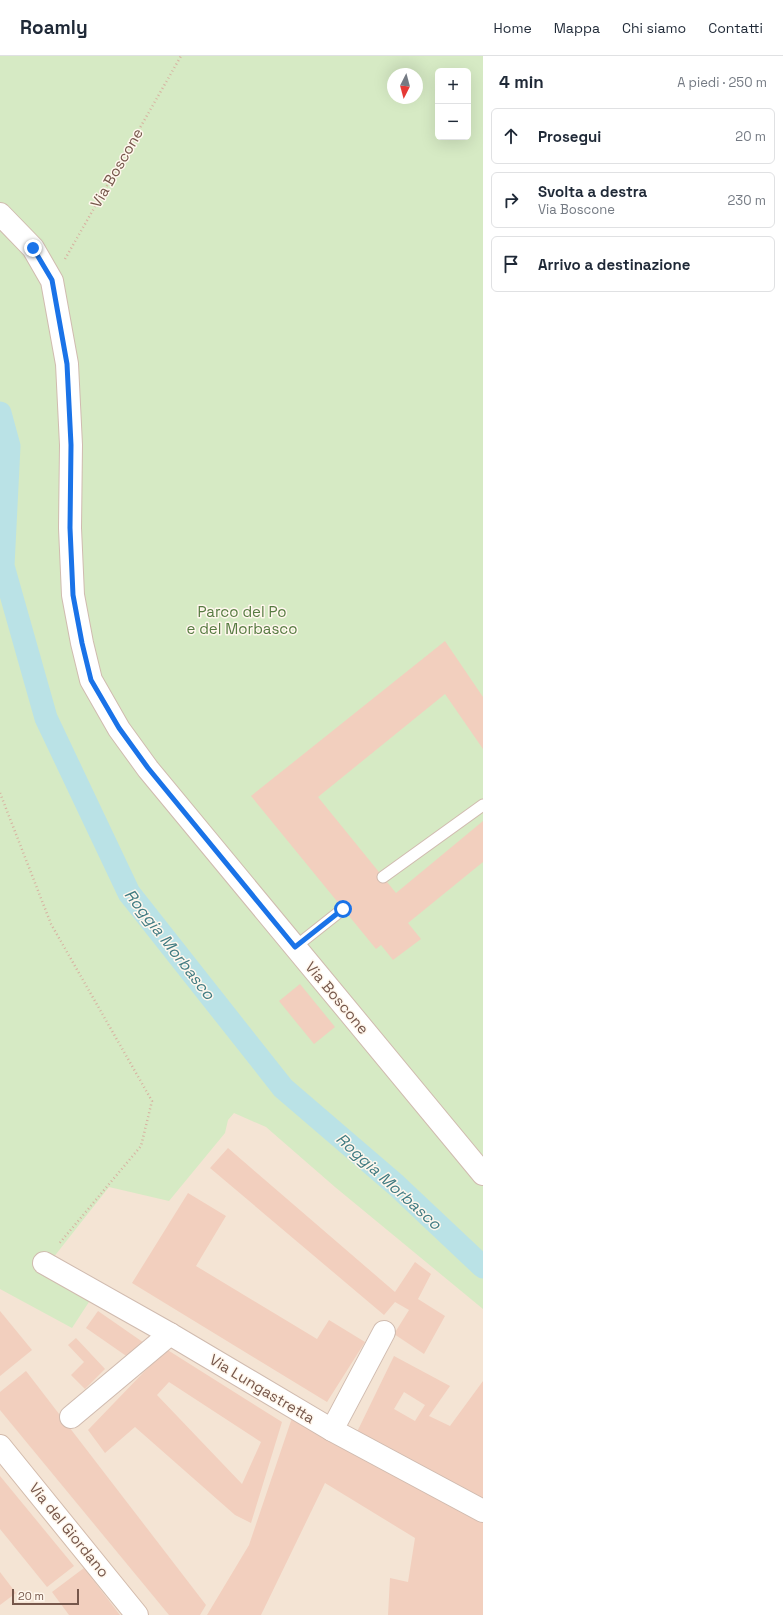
<!DOCTYPE html>
<html lang="it">
<head>
<meta charset="utf-8">
<style>
	:root { --surface:#fff; --page:#f6f6f7; --text:#1f2937; --muted:#747a83; --line:#e0e1e3 }
	body { margin:0; font-family:"Space Grotesk",sans-serif; background:var(--page); color:var(--text) }
	.controls { position:absolute; right:12px; top:12px; display:grid; overflow:hidden; border-radius:6px; box-shadow:0 4px 16px #0002 }
	.controls button { width:36px; height:36px; display:grid; place-items:center; padding:0; border:0; border-bottom:1px solid var(--line); background:var(--surface); color:var(--text); font:20px sans-serif }
	.compass { position:absolute; left:387px; top:12px; width:36px; height:36px; border-radius:50%; background:var(--surface); box-shadow:0 4px 16px #0002; rotate:186deg }
	.scale { position:absolute; left:12px; bottom:10px; width:67px; box-sizing:border-box; padding-left:4px; border:2px solid #76574b; border-top:0; font-size:11px; line-height:14px; white-space:nowrap; color:#76574b; -webkit-text-stroke:3px #fff7ed; paint-order:stroke }
	.stop { position:absolute; width:12px; height:12px; margin:-9px; border:3px solid #1a73e8; border-radius:50%; background:#fff }
	.stop.end { background:#1a73e8; border-color:#fff; box-shadow:0 1px 4px #0008 }
	.list { margin:0; padding:0; list-style:none }
	h2 { display:flex; justify-content:space-between; align-items:center; height:52px; margin:0; padding:0 16px; font-size:17px }
	h2 small { font-size:13px; font-weight:400; color:var(--muted) }
	.list li { display:grid; grid-template-columns:26px 1fr auto; gap:12px; align-items:center; box-sizing:border-box; height:56px; margin:0 8px 8px; padding:0 8px; border:1px solid var(--line); border-radius:6px }
	.list b { display:block; font-size:15px; white-space:nowrap }
	.list p { margin:0; font-size:13px; white-space:nowrap; color:var(--muted) }
	.list em { font-size:13px; font-style:normal; color:var(--muted) }
	.icon { flex:none; width:22px; height:22px; fill:none; stroke:currentColor; stroke-width:2; stroke-linecap:round; stroke-linejoin:round }
	.map { position:relative; flex:none; width:483px; height:1559px; overflow:hidden }
	header { display:flex; align-items:center; gap:24px; box-sizing:border-box; height:56px; padding:0 20px; background:var(--surface); border-bottom:1px solid var(--line) }
	header strong { font-size:19px }
	nav { display:flex; gap:22px; margin-inline-start:auto; font-size:14px }
	main { display:flex }
	aside { flex:1; background:var(--surface) }
	.map>svg:first-child { display:block }
	.residential { fill:#f4e4d4 }
	.green { fill:#d6eac4; fill-rule:evenodd }
	.lines { fill:none; stroke-linecap:round; stroke-linejoin:round }
	.canal { stroke:#bae2e6; stroke-width:23 }
	.building { fill:#f2cfbe; fill-rule:evenodd }
	.lane-casing { stroke:#d0bbaf; stroke-width:13 }
	.street-casing { stroke:#d0bbaf; stroke-width:24 }
	.secondary-casing { stroke:#d3bbac; stroke-width:24 }
	.path { stroke:#d7b2a1; stroke-width:2.5; stroke-dasharray:1 3; stroke-linecap:butt }
	.lane { stroke:#fff; stroke-width:11 }
	.street { stroke:#fff; stroke-width:22 }
	.secondary { stroke:#fff; stroke-width:22 }
	.route { stroke:#1a73e8; stroke-width:5 }
	.labels { text-anchor:middle; stroke-width:3; stroke-linejoin:round; paint-order:stroke }
	.street-label { font-size:15px; fill:#76574b; stroke:#fff7ed }
	.park-label { font-size:15px; fill:#577b42; stroke:#fff7ed }
	.water-label { font-size:16px; font-style:italic; fill:#417b82; stroke:#fff7ed }
</style>
</head>
<body>
<header>
<strong>Roamly</strong>
<nav><a>Home</a><a>Mappa</a><a>Chi siamo</a><a>Contatti</a></nav>
</header>
<main>
<div class="map">
<svg width="483" height="1559" viewBox="0 0 483 1559">
	<rect width="100%" height="100%" fill="#fcf2e6"/>
	<path class="residential" d="M172 929 483 1170V1559H0V1003Z"/>
	<path class="green" d="M0 0H483V1253L335 1131 266 1071 234 1057 228 1064 225 1077 169 1145 109 1131 53 1202 100 1229 72 1272 0 1233ZM438 15H468V81H438ZM393 18H417V42H393Z"/>
	<g class="lines">
		<path class="canal" d="M0 357 9 390 3 510 46 662 129 837 283 1032 396 1129 483 1211"/>
	</g>
	<g class="building">
		<path d="M445 585 483 641V693L445 638 318 741 396 837 483 765V806L408 867 421 883 393 904 381 889 376 893 251 740Z"/>
		<path d="M300 928 335 971 314 988 279 945Z"/>
		<path d="M228 1092 395 1236 415 1206 431 1218 418 1243 445 1260 424 1298 394 1278 409 1254 395 1246 384 1259 210 1112Z"/>
		<path d="M188 1137 226 1160 196 1210 317 1283 329 1264 365 1286 327 1346 132 1227Z"/>
		<path d="M0 1255 32 1294 0 1320Z"/>
		<path d="M98 1255 147 1289 135 1306 86 1272Z"/>
		<path d="M76 1282 105 1313 85 1333 71 1319 84 1306 68 1289Z"/>
		<path d="M166 1293 282 1366 251 1467 235 1459 135 1371 105 1397 88 1374ZM169 1326 261 1386 242 1428 157 1339Z"/>
		<path d="M394 1300 450 1330 429 1360 450 1370 483 1325V1446L356 1378ZM404 1336 425 1349 415 1365 394 1353Z"/>
		<path d="M26 1315 206 1549 200 1559H169L0 1354V1336Z"/>
		<path d="M293 1359 483 1460V1559H388L390 1522 408 1526 415 1482 325 1427 261 1559H207L249 1489Z"/>
		<path d="M0 1420 74 1510 47 1531 0 1473Z"/>
		<path d="M84 1512 120 1559H69L52 1536Z"/>
		<path d="M0 1516 16 1537 0 1549Z"/>
	</g>
	<g class="lines">
		<defs>
			<g id="lane">
				<path d="M383 821 483 749"/>
				<path d="M295 891 343 853"/>
			</g>
			<g id="street">
				<path d="M0 158 33 192 52 225 67 308 71 389 70 472 73 539 82 587 91 624 119 673 148 713 483 1118"/>
				<path d="M44 1207 170 1278 332 1374 483 1455"/>
				<path d="M71 1361 170 1278"/>
				<path d="M332 1374 384 1276"/>
			</g>
			<path id="secondary" d="M0 1390 137 1559"/>
		</defs>
		<use href="#lane" class="lane-casing"/>
		<use href="#street" class="street-casing"/>
		<use href="#secondary" class="secondary-casing"/>
		<g class="path">
			<path d="M65 203 181 0"/>
			<path d="M0 737 51 868 152 1045 141 1090 58 1189"/>
		</g>
		<use href="#lane" class="lane"/>
		<use href="#street" class="street"/>
		<use href="#secondary" class="secondary"/>
	</g>
	<g class="lines">
		<path class="route" d="M33 192 52 224 67 308 71 389 70 472 73 539 82 587 91 624 119 672 148 712 295 891 343 853"/>
	</g>
	<g class="labels">
		<g class="street-label">
			<text transform="translate(117 112) rotate(-60)" y="5">Via Boscone</text>
			<text transform="translate(337 942) rotate(50)" y="5">Via Boscone</text>
			<text transform="translate(262 1333) rotate(31)" y="5">Via Lungastretta</text>
			<text transform="translate(69 1474) rotate(51)" y="5">Via del Giordano</text>
		</g>
		<g class="park-label">
			<text x="242" y="561">Parco del Po<tspan x="242" dy="17">e del Morbasco</tspan></text>
		</g>
		<g class="water-label">
			<text transform="translate(170 888) rotate(52)" y="6">Roggia Morbasco</text>
			<text transform="translate(389 1125) rotate(42)" y="6">Roggia Morbasco</text>
		</g>
	</g>
</svg>
<div class="controls">
<button>+</button>
<button>−</button>
</div>
<svg class="compass" viewBox="-18 -18 36 36"><path d="M0-13l5 13h-10z" fill="#e53935"/><path d="M0 13l5-13h-10z" fill="#747a83"/></svg>
<div class="scale">20 m</div>
<div class="stop" style="left:343px;top:853px"></div>
<div class="stop end" style="left:33px;top:192px"></div>
</div>
<aside>
<h2>4 min<small>A piedi · 250 m</small></h2>
<ul class="list">
<li><svg class="icon" aria-label="ahead" viewBox="0 0 24 24"><path d="M12 20V5M6 11l6-6 6 6"/></svg><div><b>Prosegui</b></div><em>20 m</em></li>
<li><svg class="icon" aria-label="right" viewBox="0 0 24 24"><path d="M7 20v-9h11M14 6l5 5-5 5"/></svg><div><b>Svolta a destra</b><p>Via Boscone</p></div><em>230 m</em></li>
<li><svg class="icon" aria-label="arrive" viewBox="0 0 24 24"><path d="M6 21V4h12l-3 4 3 4H6"/></svg><div><b>Arrivo a destinazione</b></div></li>
</ul>
</aside>
</main>
</body>
</html>
